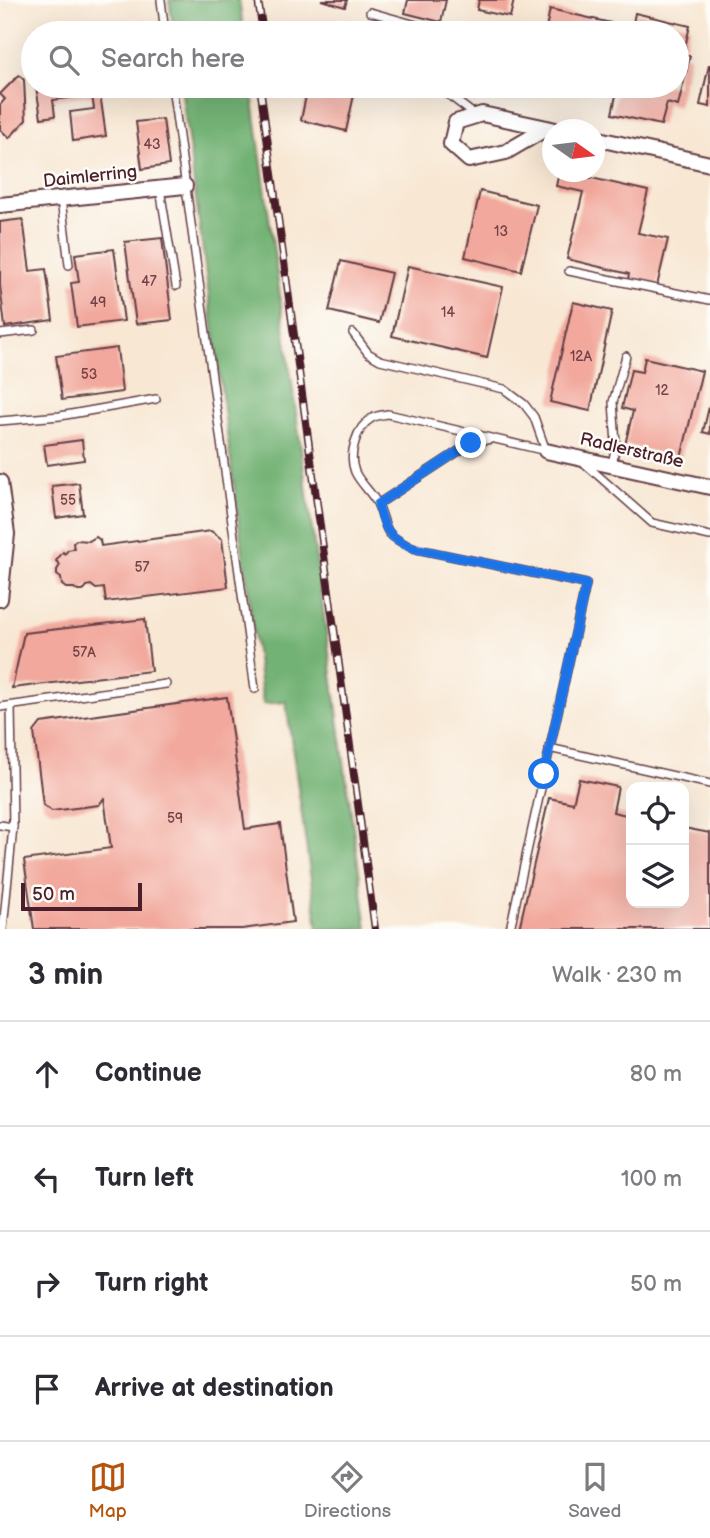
<!DOCTYPE html>
<html lang="en">
<head>
<meta charset="utf-8">
<style>
	:root { --surface:#fff; --page:#f7f7f7; --text:#2b2b33; --muted:#7c7c81; --line:#e1e1e2; --accent:#b45309 }
	body { margin:0; font-family:"Balsamiq Sans",sans-serif; background:var(--page); color:var(--text) }
	.controls { position:absolute; right:21px; bottom:21px; display:grid; overflow:hidden; border-radius:14px; box-shadow:0 7px 28px #0002 }
	.controls button { width:63px; height:63px; display:grid; place-items:center; padding:0; border:0; border-bottom:2px solid var(--line); background:var(--surface); color:var(--text); font:35px sans-serif }
	.compass { position:absolute; left:542px; top:119px; width:63px; height:63px; border-radius:50%; background:var(--surface); box-shadow:0 7px 28px #0002; rotate:104deg }
	.scale { position:absolute; left:21px; bottom:18px; width:121px; box-sizing:border-box; padding-left:7px; border:4px solid #4a1f2b; border-top:0; font-size:19px; line-height:24px; white-space:nowrap; color:#4a1f2b; -webkit-text-stroke:5px #fdfcf7; paint-order:stroke }
	.stop { position:absolute; width:21px; height:21px; margin:-16px; border:5px solid #1a73e8; border-radius:50%; background:#fff }
	.stop.end { background:#1a73e8; border-color:#fff; box-shadow:0 2px 7px #0008 }
	.list { margin:0; padding:0; list-style:none }
	h2 { display:flex; justify-content:space-between; align-items:center; height:91px; margin:0; padding:0 28px; font-size:30px }
	h2 small { font-size:23px; font-weight:400; color:var(--muted) }
	.list li { display:grid; grid-template-columns:46px 1fr auto; gap:21px; align-items:center; box-sizing:border-box; height:105px; padding:0 28px; border-top:2px solid var(--line) }
	.list b { display:block; font-size:26px; white-space:nowrap }
	.list em { font-size:23px; font-style:normal; color:var(--muted) }
	.icon { flex:none; width:38px; height:38px; fill:none; stroke:currentColor; stroke-width:2; stroke-linecap:round; stroke-linejoin:round }
	.map { position:relative; flex:none; width:710px; height:929px; overflow:hidden }
	.search { position:absolute; background:var(--surface); box-shadow:0 7px 28px #0002; left:21px; right:21px; top:21px; height:77px; display:flex; align-items:center; gap:18px; box-sizing:border-box; padding:0 24px; border-radius:38px; color:var(--muted); font-size:26px }
	.sheet { height:511px; background:var(--surface) }
	nav { display:flex; justify-content:space-around; align-items:center; box-sizing:border-box; height:98px; border-top:2px solid var(--line); background:var(--surface); font-size:19px; color:var(--muted) }
	nav a { display:grid; justify-items:center; gap:4px }
	nav .on { color:var(--accent) }
	.map>svg:first-child { display:block }
	.forest { fill:#73b274; stroke:#5e6850; stroke-width:2 }
	.building { fill:#f2a89c }
	.lines { fill:none; stroke-linecap:round; stroke-linejoin:round }
	.lane-casing { stroke:#643d44; stroke-width:10 }
	.street-casing { stroke:#643d44; stroke-width:18 }
	.lane { stroke:#fff; stroke-width:7 }
	.street { stroke:#fff; stroke-width:14 }
	.rail-casing { stroke:#4a1f2b; stroke-width:8 }
	.rail { stroke:#fdfcf7; stroke-width:5; stroke-dasharray:16; stroke-linecap:butt }
	.route { stroke:#1a73e8; stroke-width:9 }
	.labels { text-anchor:middle; stroke-width:5; stroke-linejoin:round; paint-order:stroke }
	.number-label { font-size:14px; fill:#744147 }
	.street-label { font-size:18px; fill:#4a1f2b; stroke:#fdfcf7 }
</style>
</head>
<body>
<div class="map">
<svg width="710" height="929" viewBox="0 0 710 929">
	<rect width="100%" height="100%" fill="#fdfcf7"/>
	<filter id="ink" filterUnits="userSpaceOnUse"><feTurbulence type="fractalNoise" baseFrequency=".0143" numOctaves="2"/><feDisplacementMap in="SourceGraphic" scale="14" xChannelSelector="R" yChannelSelector="G"/><feConvolveMatrix kernelMatrix="1 2 1 2 8 2 1 2 1" color-interpolation-filters="sRGB"/></filter>
	<filter id="wash" filterUnits="userSpaceOnUse"><feTurbulence type="fractalNoise" baseFrequency=".00686" numOctaves="4" result="noise"/><feDisplacementMap in="SourceGraphic" scale="28" xChannelSelector="R" yChannelSelector="G"/><feGaussianBlur stdDeviation="1.57" result="paint"/><feColorMatrix in="noise" values="0 0 0 0 0 0 0 0 0 0 0 0 0 0 0 0 0 1.4 0 .05"/><feComposite in="paint" operator="in"/></filter>
	<g filter="url(#wash)">
		<rect width="100%" height="100%" fill="#f8e7d3"/>
		<g class="forest">
			<path d="M169 0H239L244 33H174Z"/>
			<path d="M181 86H251L367 929H318L286 702 263 704Z"/>
		</g>
		<g id="blocks">
			<g class="building">
				<path d="M321 0H347L345 7Z"/>
				<path d="M408 0H446L441 22 405 13Z"/>
				<path d="M479 0H514L510 17 477 10Z"/>
				<path d="M550 9 611 23 609 33H545Z"/>
				<path d="M635 13 690 26 683 55 690 56 678 106 667 103 661 125 612 114 618 86H677V33H631Z"/>
				<path d="M322 21 369 32V33H320Z"/>
				<path d="M709 65H710V107L700 105Z"/>
				<path d="M19 75 24 80 26 120 9 138 0 129V105L5 99 0 94Z"/>
				<path d="M36 86H99L106 136 73 141 70 112 94 109 92 95 53 100 55 116 41 118Z"/>
				<path d="M308 86 354 95 346 131 301 120Z"/>
				<path d="M381 86H400L399 91Z"/>
				<path d="M535 86H551L544 91 537 89Z"/>
				<path d="M163 119 169 165 142 169 136 122Z"/>
				<path d="M559 172H588L587 177 648 191 638 233 668 239 657 286 628 280 629 274 567 259 583 192 556 186Z"/>
				<path d="M480 191 537 205 521 271 465 257Z"/>
				<path d="M23 219 30 271 46 269 53 320 5 327 0 285V222Z"/>
				<path d="M162 238 172 320 136 324 125 242Z"/>
				<path d="M114 249 124 321 77 327 71 283 79 282 75 254Z"/>
				<path d="M341 261 391 273 379 323 329 311Z"/>
				<path d="M408 266 503 287 487 358 392 336Z"/>
				<path d="M573 302 612 311 590 411 550 402Z"/>
				<path d="M117 348 122 392 62 400 56 356Z"/>
				<path d="M645 358 702 371 681 458 625 445 633 411 622 408 631 370 642 372Z"/>
				<path d="M709 407H710V434L703 432Z"/>
				<path d="M82 440 84 460 47 465 44 445Z"/>
				<path d="M79 483 83 514 56 518 52 486Z"/>
				<path d="M211 531 222 539 228 587 106 602 104 588 96 589 91 585 87 586 83 591H78L74 588H66L62 585 61 578 57 575V570L60 565 56 561 63 552 65 554 68 550 74 549 73 543 76 540 89 541 96 537 100 540 101 546Z"/>
				<path d="M145 619 151 671 12 688 24 633Z"/>
				<path d="M227 697 245 829 280 824 293 922 242 929H34L24 860 111 848 104 798 99 805 52 811 43 805 34 732 41 723Z"/>
				<path d="M579 779 618 787 613 812 631 816V903H684V828L710 833V929H519L549 798 573 803Z"/>
			</g>
		</g>
	</g>
	<g filter="url(#ink)">
		<use href="#blocks" fill-opacity="0" stroke="#643d44" stroke-width="2"/>
		<g class="lines">
			<defs>
				<g id="lane">
					<path d="M161 0 165 33"/>
					<path d="M370 12 420 26 423 33"/>
					<path d="M172 86 255 689"/>
					<path d="M437 86 475 115"/>
					<path d="M160 189 176 286"/>
					<path d="M61 199 69 265"/>
					<path d="M569 271 710 300"/>
					<path d="M353 333 368 353 380 360 504 389 524 404 534 417 546 451"/>
					<path d="M0 334 34 330"/>
					<path d="M0 421 60 416 156 399"/>
					<path d="M584 463 652 523 710 536"/>
					<path d="M612 465 616 444 613 402 626 356"/>
					<path d="M378 504 471 443 491 439"/>
					<path d="M11 706 13 827"/>
					<path d="M0 707 166 684"/>
					<path d="M549 748 710 784"/>
					<path d="M0 825 13 827 3 929"/>
					<path d="M510 929 586 584 412 548C378 531 391 531 377 503 371 492 360 483 355 472 348 455 356 427 372 418 377 415 383 415 388 414L546 451"/>
				</g>
				<g id="street">
					<path d="M547 128 506 152 469 160 451 144 456 122 482 114 547 128 555 130"/>
					<path d="M594 138 710 164"/>
					<path d="M0 205 185 186"/>
					<path d="M546 451 710 487"/>
					<path d="M0 482 7 534 0 599"/>
				</g>
			</defs>
			<use href="#lane" class="lane-casing"/>
			<use href="#street" class="street-casing"/>
			<use href="#lane" class="lane"/>
			<use href="#street" class="street"/>
			<defs>
				<g id="rail">
					<path d="M258 0 263 33"/>
					<path d="M260 86 375 929"/>
				</g>
			</defs>
			<use href="#rail" class="rail-casing"/>
			<use href="#rail" class="rail"/>
		</g>
	</g>
	<g class="lines" filter="url(#ink)">
		<path class="route" d="M471 443 378 504C385 530 387 536 412 548L586 584 544 774"/>
	</g>
	<g class="labels">
		<g class="number-label">
			<text x="152" y="149">43</text>
			<text x="501" y="236">13</text>
			<text x="149" y="286">47</text>
			<text x="98" y="307">49</text>
			<text x="448" y="317">14</text>
			<text x="581" y="361">12A</text>
			<text x="89" y="379">53</text>
			<text x="662" y="395">12</text>
			<text x="68" y="505">55</text>
			<text x="142" y="572">57</text>
			<text x="84" y="657">57A</text>
			<text x="175" y="823">59</text>
		</g>
		<g class="street-label">
			<text transform="translate(90 176) rotate(-6)" y="6">Daimlerring</text>
			<text transform="translate(632 450) rotate(13)" y="6">Radlerstraße</text>
		</g>
	</g>
</svg>
<div class="controls">
<button><svg class="icon" aria-label="locate" viewBox="0 0 24 24"><circle cx="12" cy="12" r="6"/><path d="M12 2v4M12 18v4M2 12h4M18 12h4"/></svg></button>
<button><svg class="icon" aria-label="layers" viewBox="0 0 24 24"><path d="M12 4l9 5-9 5-9-5zM3 14l9 5 9-5"/></svg></button>
</div>
<svg class="compass" viewBox="-18 -18 36 36"><path d="M0-13l5 13h-10z" fill="#e53935"/><path d="M0 13l5-13h-10z" fill="#7c7c81"/></svg>
<div class="scale">50 m</div>
<div class="stop" style="left:544px;top:774px"></div>
<div class="stop end" style="left:471px;top:443px"></div>
<div class="search"><svg class="icon" aria-label="search" viewBox="0 0 24 24"><circle cx="10" cy="10" r="6"/><path d="M15 15l6 6"/></svg>Search here</div>
</div>
<section class="sheet">
<h2>3 min<small>Walk · 230 m</small></h2>
<ul class="list">
<li><svg class="icon" aria-label="ahead" viewBox="0 0 24 24"><path d="M12 20V5M6 11l6-6 6 6"/></svg><div><b>Continue</b></div><em>80 m</em></li>
<li><svg class="icon" aria-label="left" viewBox="0 0 24 24"><path d="M17 20v-9H6M10 6l-5 5 5 5"/></svg><div><b>Turn left</b></div><em>100 m</em></li>
<li><svg class="icon" aria-label="right" viewBox="0 0 24 24"><path d="M7 20v-9h11M14 6l5 5-5 5"/></svg><div><b>Turn right</b></div><em>50 m</em></li>
<li><svg class="icon" aria-label="arrive" viewBox="0 0 24 24"><path d="M6 21V4h12l-3 4 3 4H6"/></svg><div><b>Arrive at destination</b></div></li>
</ul>
</section>
<nav>
<a class="on"><svg class="icon" aria-label="map" viewBox="0 0 24 24"><path d="M3 6l6-2 6 2 6-2v14l-6 2-6-2-6 2zM9 4v14M15 6v14"/></svg>Map</a>
<a><svg class="icon" aria-label="directions" viewBox="0 0 24 24"><path d="M12 3l9 9-9 9-9-9zM9 14v-3h6M13 9l2 2-2 2"/></svg>Directions</a>
<a><svg class="icon" aria-label="saved" viewBox="0 0 24 24"><path d="M7 4h10v16l-5-4-5 4z"/></svg>Saved</a>
</nav>
</body>
</html>
